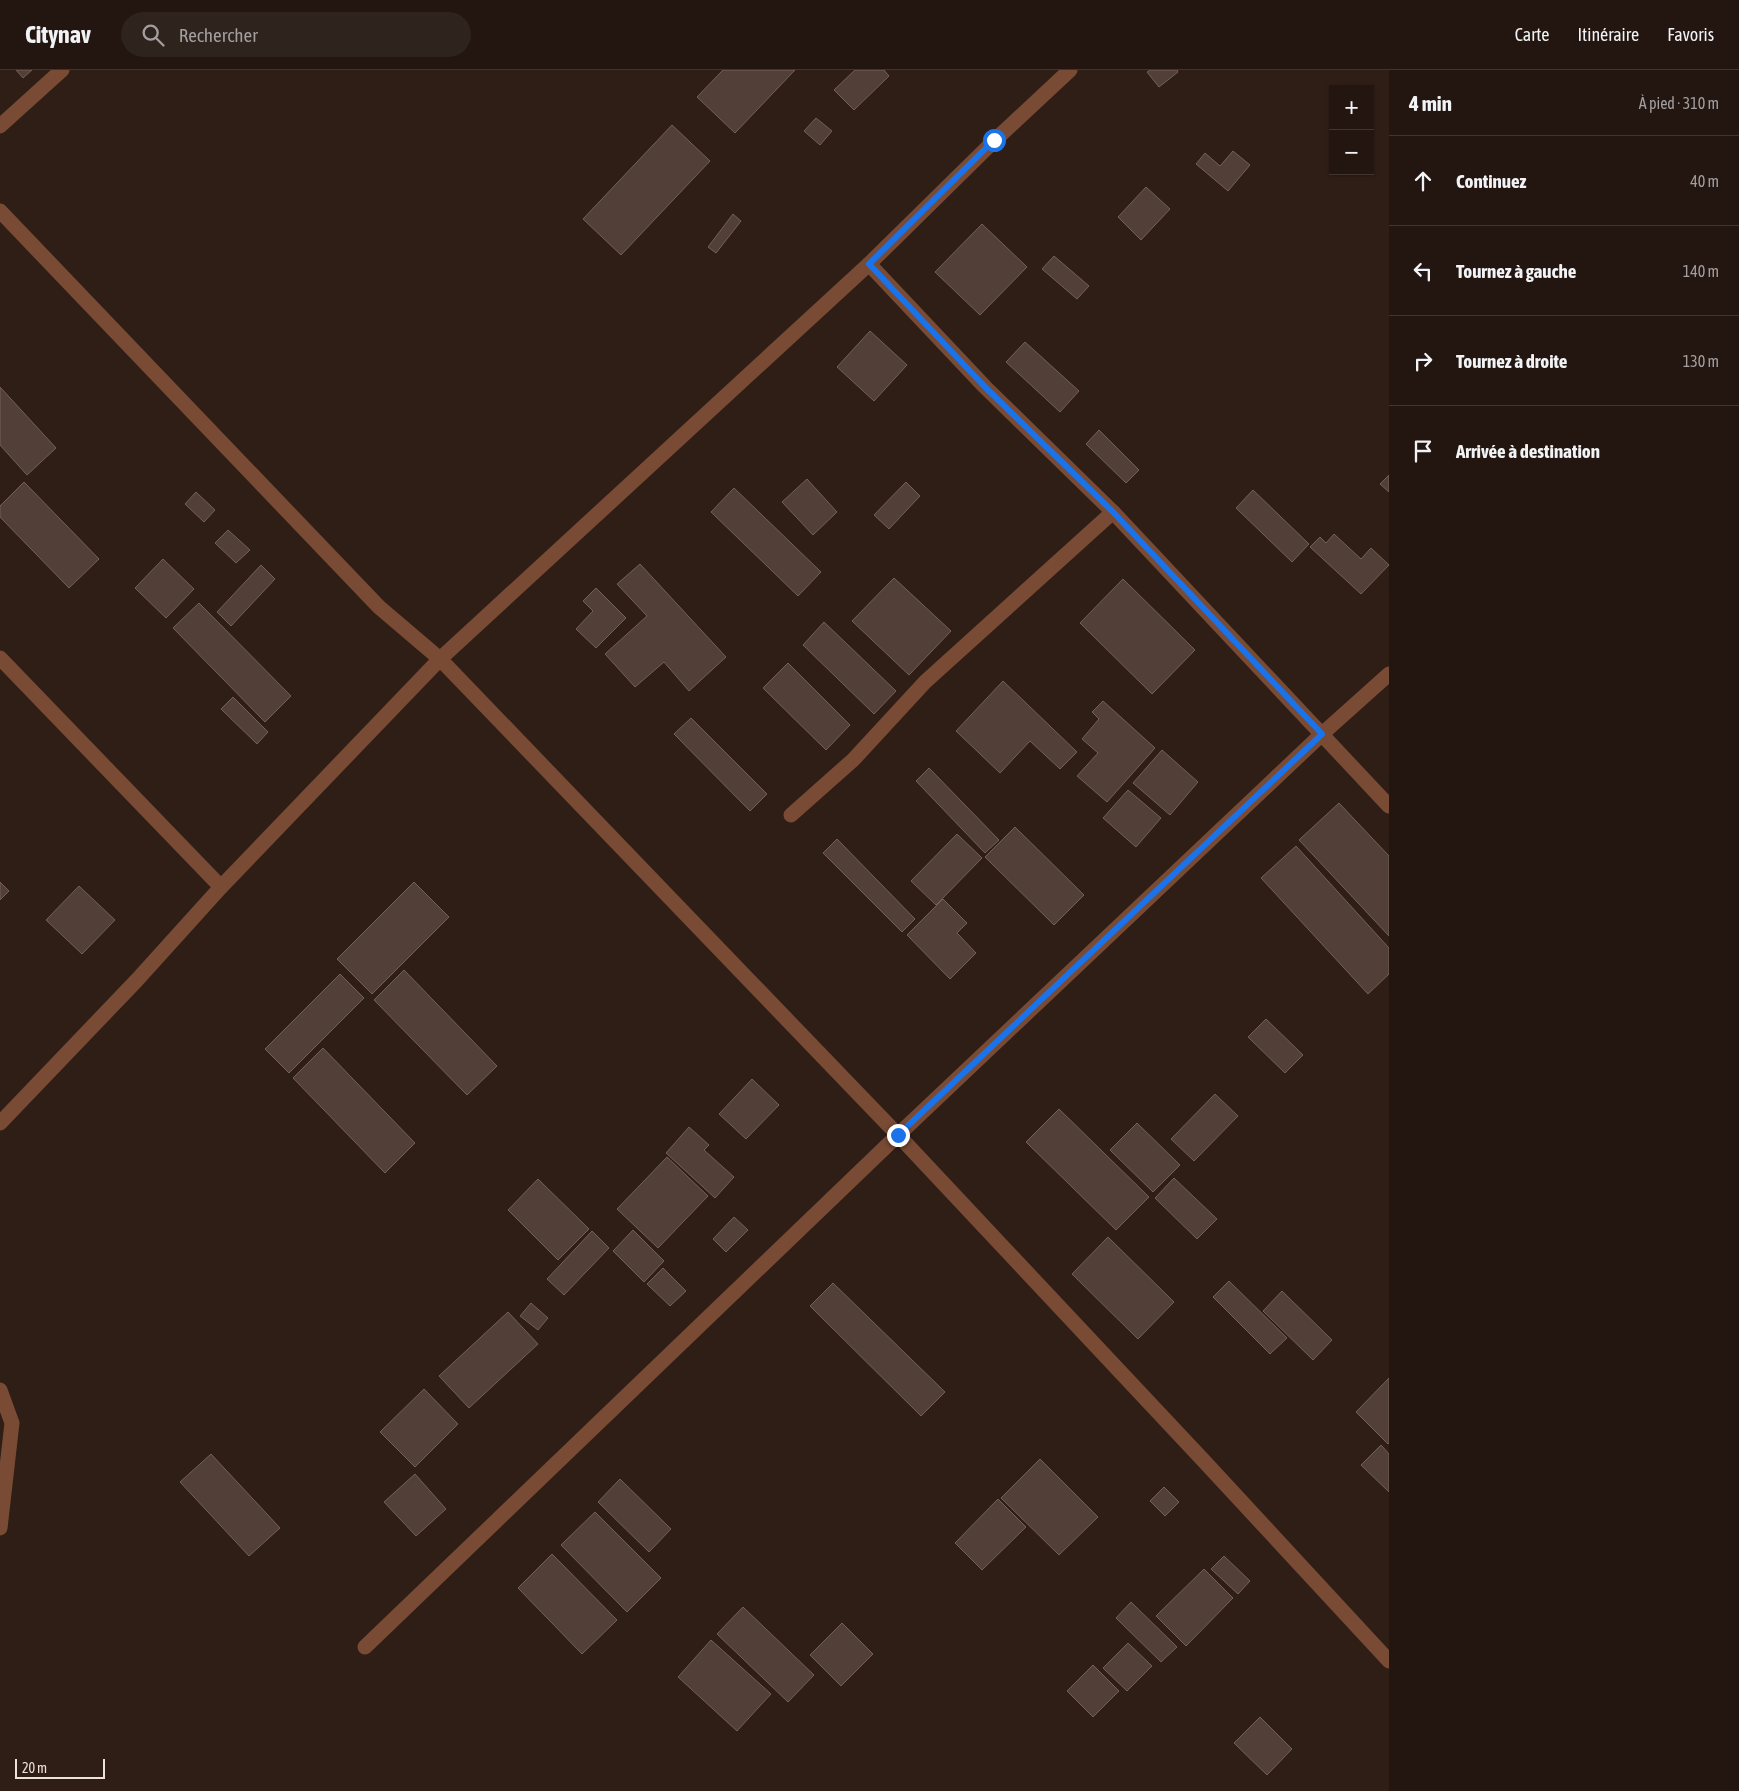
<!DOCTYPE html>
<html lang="fr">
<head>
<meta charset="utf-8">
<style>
	:root { --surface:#231610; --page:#2f231e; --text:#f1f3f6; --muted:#a39f9f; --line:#403530 }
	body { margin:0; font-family:"Asap Condensed",sans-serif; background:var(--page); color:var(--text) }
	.controls { position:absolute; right:15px; top:15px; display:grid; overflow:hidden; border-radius:0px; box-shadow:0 1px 4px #0004 }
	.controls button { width:45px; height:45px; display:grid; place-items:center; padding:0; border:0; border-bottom:1px solid var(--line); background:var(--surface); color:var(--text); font:25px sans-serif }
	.scale { position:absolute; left:15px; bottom:12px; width:90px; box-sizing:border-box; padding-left:5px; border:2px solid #ede1dc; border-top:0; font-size:14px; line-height:18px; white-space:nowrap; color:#ede1dc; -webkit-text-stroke:4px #2f1e16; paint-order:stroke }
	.stop { position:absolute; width:15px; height:15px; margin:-11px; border:4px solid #1a73e8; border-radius:50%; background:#fff }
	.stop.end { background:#1a73e8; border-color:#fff; box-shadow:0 1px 5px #0008 }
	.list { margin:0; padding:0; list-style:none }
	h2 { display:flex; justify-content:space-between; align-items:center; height:65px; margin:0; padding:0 20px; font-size:21px }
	h2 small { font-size:16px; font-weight:400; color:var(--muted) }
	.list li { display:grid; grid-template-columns:32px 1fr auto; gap:15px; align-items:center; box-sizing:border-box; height:90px; padding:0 20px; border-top:1px solid var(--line) }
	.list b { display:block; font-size:19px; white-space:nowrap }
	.list em { font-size:16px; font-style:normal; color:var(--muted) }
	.icon { flex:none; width:28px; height:28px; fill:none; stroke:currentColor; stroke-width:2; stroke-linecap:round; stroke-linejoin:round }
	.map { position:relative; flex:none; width:1389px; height:1721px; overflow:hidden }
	header { display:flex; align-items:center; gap:30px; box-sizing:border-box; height:70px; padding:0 25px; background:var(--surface); border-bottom:1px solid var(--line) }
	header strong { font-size:24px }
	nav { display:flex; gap:28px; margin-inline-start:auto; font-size:18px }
	.search { width:350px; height:45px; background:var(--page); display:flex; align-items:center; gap:12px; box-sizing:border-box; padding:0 18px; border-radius:28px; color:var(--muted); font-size:19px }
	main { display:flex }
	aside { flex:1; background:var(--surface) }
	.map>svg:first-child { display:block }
	.building { fill:#523f37; stroke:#756057 }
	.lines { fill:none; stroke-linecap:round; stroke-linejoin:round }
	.street { stroke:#794b35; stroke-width:15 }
	.route { stroke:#1a73e8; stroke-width:6 }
</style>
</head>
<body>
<header>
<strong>Citynav</strong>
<div class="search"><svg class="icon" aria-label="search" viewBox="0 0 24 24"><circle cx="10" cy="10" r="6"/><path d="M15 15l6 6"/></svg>Rechercher</div>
<nav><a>Carte</a><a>Itinéraire</a><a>Favoris</a></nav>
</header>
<main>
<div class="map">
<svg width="1389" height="1721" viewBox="0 0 1389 1721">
	<rect width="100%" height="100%" fill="#2f1e16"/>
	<g class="building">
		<path d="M16 0H32L23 8Z"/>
		<path d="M723 0H795L735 63 697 27Z"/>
		<path d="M855 0H884L889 6 854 40 834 20Z"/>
		<path d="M1150 0H1177L1178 2 1159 17 1147 2Z"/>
		<path d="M816 48 832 61 820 75 804 61Z"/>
		<path d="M672 55 710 91 621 185 583 149Z"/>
		<path d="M1233 81 1250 95 1228 121 1196 94 1205 83 1220 96Z"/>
		<path d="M1146 117 1170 139 1141 170 1118 147Z"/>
		<path d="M733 144 741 151 716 183 708 177Z"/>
		<path d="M982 154 1027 197 980 245 935 202Z"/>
		<path d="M1054 186 1089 216 1077 229 1042 199Z"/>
		<path d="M870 261 907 295 874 331 837 297Z"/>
		<path d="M1025 272 1079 321 1060 342 1006 292Z"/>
		<path d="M0 317 56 378 27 405 0 375Z"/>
		<path d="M1099 360 1139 400 1126 413 1086 374Z"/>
		<path d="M1389 405V422L1380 414Z"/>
		<path d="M807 409 837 442 813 465 782 432Z"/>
		<path d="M24 412 99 489 69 518 0 447V436Z"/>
		<path d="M906 412 920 426 889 459 874 445Z"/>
		<path d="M734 418 821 502 798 526 711 442Z"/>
		<path d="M1253 420 1309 474 1292 492 1236 438Z"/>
		<path d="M196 422 215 440 204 452 185 434Z"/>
		<path d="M228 460 250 480 236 493 215 473Z"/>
		<path d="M1334 464 1361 489 1371 478 1389 495 1361 524 1310 477 1320 467 1326 473Z"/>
		<path d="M163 489 194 519 166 548 135 518Z"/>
		<path d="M640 494 726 587 689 621 664 592 635 617 605 584 647 546 617 514Z"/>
		<path d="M261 495 275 509 231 556 217 542Z"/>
		<path d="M894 508 951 561 909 605 852 551Z"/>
		<path d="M1123 509 1195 580 1152 624 1080 553Z"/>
		<path d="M596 518 626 548 596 578 576 559 593 541 583 531Z"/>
		<path d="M199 533 291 626 265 652 173 558Z"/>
		<path d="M824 552 896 621 874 644 803 575Z"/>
		<path d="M788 593 850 655 826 680 763 618Z"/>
		<path d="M1003 611 1077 682 1060 699 1030 671 1000 703 956 661Z"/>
		<path d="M233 627 268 662 257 674 221 639Z"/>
		<path d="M1103 631 1155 678 1107 732 1077 706 1098 683 1082 669 1099 649 1092 642Z"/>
		<path d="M691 648 767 724 750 741 674 664Z"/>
		<path d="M1162 680 1198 712 1170 745 1133 713Z"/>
		<path d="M929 698 999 770 985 783 916 711Z"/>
		<path d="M1128 720 1161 748 1136 777 1103 748Z"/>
		<path d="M1339 733 1389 786V866L1299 770Z"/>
		<path d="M1015 757 1084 825 1054 855 985 787Z"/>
		<path d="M957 764 982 788 936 835 911 811Z"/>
		<path d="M837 769 915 849 902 862 823 783Z"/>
		<path d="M1296 776 1389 878V904L1368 924 1261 808Z"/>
		<path d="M0 812 9 821 0 830Z"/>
		<path d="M414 812 449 847 372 924 337 889Z"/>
		<path d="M79 816 115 850 82 884 46 850Z"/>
		<path d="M943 829 967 853 957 863 976 883 950 909 907 865Z"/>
		<path d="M404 900 497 996 467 1025 374 930Z"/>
		<path d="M340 904 364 928 289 1003 265 979Z"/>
		<path d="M1266 949 1303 985 1285 1003 1248 967Z"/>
		<path d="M323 978 415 1073 385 1103 293 1008Z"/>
		<path d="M752 1009 779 1035 746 1069 719 1044Z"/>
		<path d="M1215 1024 1238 1046 1194 1091 1171 1069Z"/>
		<path d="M1059 1039 1149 1127 1116 1160 1026 1072Z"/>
		<path d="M1137 1053 1180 1095 1153 1122 1110 1080Z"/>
		<path d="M689 1057 709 1075 704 1080 734 1107 715 1128 666 1083Z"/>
		<path d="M667 1087 708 1126 658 1178 617 1139Z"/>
		<path d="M1174 1108 1217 1149 1197 1169 1155 1128Z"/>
		<path d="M538 1109 589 1159 558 1190 508 1140Z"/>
		<path d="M734 1147 748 1160 726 1182 713 1169Z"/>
		<path d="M633 1160 664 1191 644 1212 613 1181Z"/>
		<path d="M592 1161 609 1178 564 1225 547 1209Z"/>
		<path d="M1108 1167 1174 1232 1138 1269 1072 1204Z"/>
		<path d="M663 1198 686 1221 670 1236 647 1214Z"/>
		<path d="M1229 1211 1287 1268 1270 1284 1213 1227Z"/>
		<path d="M833 1213 945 1322 921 1346 810 1236Z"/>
		<path d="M1282 1221 1332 1270 1313 1290 1263 1241Z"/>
		<path d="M531 1233 548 1248 538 1260 520 1246Z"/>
		<path d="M508 1242 538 1274 469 1338 439 1306Z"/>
		<path d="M1389 1308V1373L1388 1374 1356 1342Z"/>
		<path d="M424 1319 458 1354 415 1397 380 1362Z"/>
		<path d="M1381 1375 1389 1384V1422L1361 1395Z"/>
		<path d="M211 1384 280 1458 249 1486 180 1412Z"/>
		<path d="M1040 1389 1098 1447 1059 1485 1001 1428Z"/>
		<path d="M415 1404 446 1439 416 1466 384 1432Z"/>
		<path d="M620 1409 671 1459 649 1482 598 1432Z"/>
		<path d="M1164 1417 1179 1432 1165 1446 1150 1431Z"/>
		<path d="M998 1429 1026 1457 982 1500 955 1473Z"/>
		<path d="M595 1442 661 1508 627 1542 561 1475Z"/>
		<path d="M552 1484 617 1550 582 1584 518 1518Z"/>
		<path d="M1224 1486 1250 1511 1238 1524 1211 1499Z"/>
		<path d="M1204 1499 1233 1528 1186 1576 1156 1546Z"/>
		<path d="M1131 1532 1177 1577 1161 1592 1116 1548Z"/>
		<path d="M743 1537 814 1605 788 1632 717 1564Z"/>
		<path d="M842 1553 873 1584 841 1616 810 1585Z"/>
		<path d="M711 1570 771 1624 737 1661 678 1607Z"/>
		<path d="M1128 1573 1152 1596 1127 1621 1103 1598Z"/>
		<path d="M1093 1595 1119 1621 1093 1647 1067 1621Z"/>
		<path d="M1260 1647 1292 1679 1267 1705 1234 1673Z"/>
	</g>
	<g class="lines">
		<g class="street">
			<path d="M0 56 62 0"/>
			<path d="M0 141 379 537 440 589 898 1065 1203 1390 1389 1591"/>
			<path d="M869 194 985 317 1113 442 1389 736"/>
			<path d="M0 588 221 817"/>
			<path d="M791 745 853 690 925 612 1113 442"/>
			<path d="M0 1053 137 910 221 817 440 589 869 194 995 70 1070 0"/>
			<path d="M0 1320 12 1353 0 1458"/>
			<path d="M365 1577 898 1065 1322 664 1389 604"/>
		</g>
	</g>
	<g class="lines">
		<path class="route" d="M898 1065 1322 664 1113 442 985 317 869 194 994 70"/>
	</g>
</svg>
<div class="controls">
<button>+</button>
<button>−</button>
</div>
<div class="scale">20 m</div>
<div class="stop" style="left:994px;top:70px"></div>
<div class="stop end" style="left:898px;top:1065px"></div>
</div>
<aside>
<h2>4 min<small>À pied · 310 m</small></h2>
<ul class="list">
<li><svg class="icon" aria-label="ahead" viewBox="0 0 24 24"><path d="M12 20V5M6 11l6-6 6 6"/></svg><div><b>Continuez</b></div><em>40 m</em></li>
<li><svg class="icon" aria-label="left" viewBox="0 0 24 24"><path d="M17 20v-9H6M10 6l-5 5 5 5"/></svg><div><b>Tournez à gauche</b></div><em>140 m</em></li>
<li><svg class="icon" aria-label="right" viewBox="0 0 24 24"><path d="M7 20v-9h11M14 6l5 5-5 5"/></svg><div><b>Tournez à droite</b></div><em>130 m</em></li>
<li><svg class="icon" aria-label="arrive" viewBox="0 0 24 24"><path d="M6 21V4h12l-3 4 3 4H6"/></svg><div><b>Arrivée à destination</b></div></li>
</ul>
</aside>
</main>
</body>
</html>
